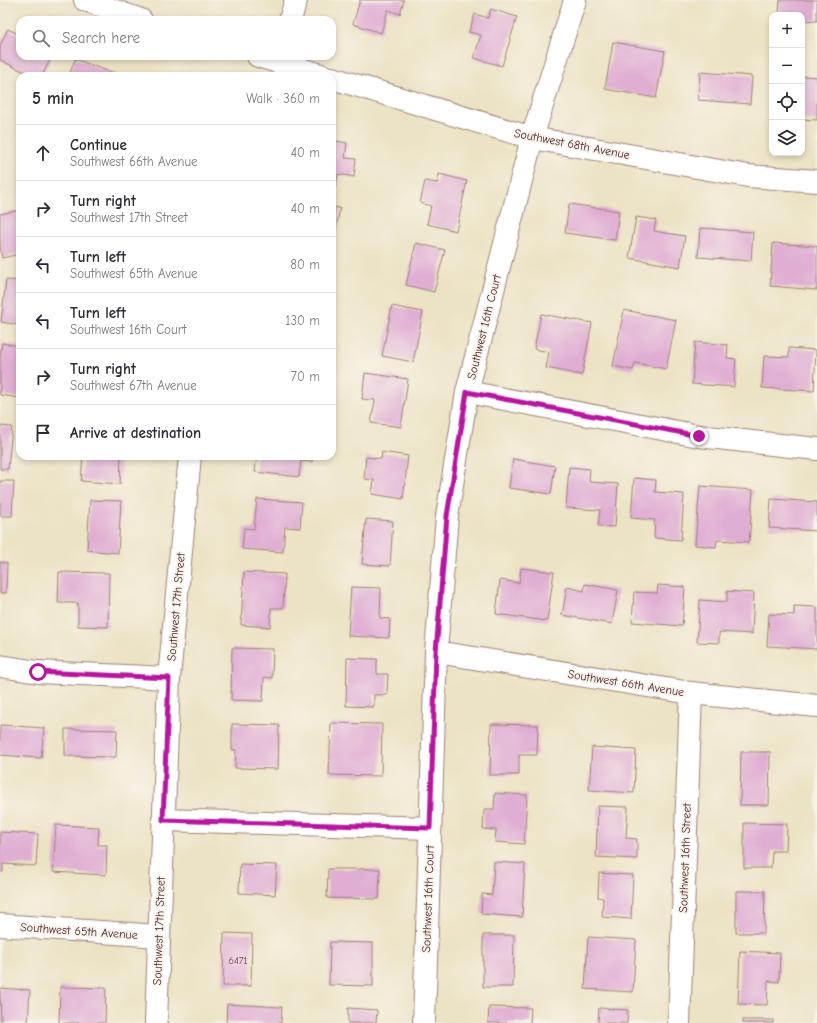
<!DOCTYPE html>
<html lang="en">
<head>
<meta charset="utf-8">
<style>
	:root { --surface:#fff; --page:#f7f7f7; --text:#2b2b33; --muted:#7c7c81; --line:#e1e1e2 }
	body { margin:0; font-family:"Comic Neue",sans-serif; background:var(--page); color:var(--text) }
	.controls { position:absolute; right:12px; top:12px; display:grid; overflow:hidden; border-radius:8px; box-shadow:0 2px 6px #0003 }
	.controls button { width:36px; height:36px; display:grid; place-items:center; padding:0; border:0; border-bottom:1px solid var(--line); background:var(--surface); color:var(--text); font:20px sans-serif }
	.stop { position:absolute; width:12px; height:12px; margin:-9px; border:3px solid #b5179e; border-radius:50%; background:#fff }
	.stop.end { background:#b5179e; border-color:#fff; box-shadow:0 1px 4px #0008 }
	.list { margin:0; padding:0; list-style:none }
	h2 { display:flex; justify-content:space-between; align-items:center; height:52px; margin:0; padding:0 16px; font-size:17px }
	h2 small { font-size:13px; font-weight:400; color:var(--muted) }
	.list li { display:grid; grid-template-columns:26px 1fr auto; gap:12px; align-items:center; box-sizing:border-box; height:56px; padding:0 16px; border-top:1px solid var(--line) }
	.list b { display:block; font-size:15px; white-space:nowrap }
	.list p { margin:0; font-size:13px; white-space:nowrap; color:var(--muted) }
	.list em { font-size:13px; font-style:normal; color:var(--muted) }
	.icon { flex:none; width:22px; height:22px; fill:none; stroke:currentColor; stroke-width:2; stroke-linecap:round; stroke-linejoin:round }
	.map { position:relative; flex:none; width:817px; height:1023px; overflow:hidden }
	.search { position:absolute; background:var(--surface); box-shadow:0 2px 6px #0003; left:16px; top:16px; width:320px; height:44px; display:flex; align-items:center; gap:10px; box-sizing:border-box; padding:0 14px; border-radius:12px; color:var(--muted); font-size:15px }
	.panel { position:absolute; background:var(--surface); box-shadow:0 2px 6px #0003; left:16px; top:72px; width:320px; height:388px; border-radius:12px }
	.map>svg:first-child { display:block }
	.building { fill:#e0add3 }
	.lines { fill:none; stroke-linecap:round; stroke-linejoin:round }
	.street-casing { stroke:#9b8178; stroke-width:24 }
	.street { stroke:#fff; stroke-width:22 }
	.route { stroke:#b5179e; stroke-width:5 }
	.labels { text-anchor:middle; stroke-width:3.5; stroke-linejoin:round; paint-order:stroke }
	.number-label { font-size:10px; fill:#704255 }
	.street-label { font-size:12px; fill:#4a1f2b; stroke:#f7f3e8 }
</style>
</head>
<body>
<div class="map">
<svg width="817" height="1023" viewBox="0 0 817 1023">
	<rect width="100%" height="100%" fill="#f7f3e8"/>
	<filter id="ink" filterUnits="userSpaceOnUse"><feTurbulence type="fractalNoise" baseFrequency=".025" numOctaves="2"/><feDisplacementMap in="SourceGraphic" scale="8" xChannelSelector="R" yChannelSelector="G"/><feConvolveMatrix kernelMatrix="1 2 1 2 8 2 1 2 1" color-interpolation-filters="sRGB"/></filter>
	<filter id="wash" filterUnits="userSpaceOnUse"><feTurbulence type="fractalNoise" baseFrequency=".012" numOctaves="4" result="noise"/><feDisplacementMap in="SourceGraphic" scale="16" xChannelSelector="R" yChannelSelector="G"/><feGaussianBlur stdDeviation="0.9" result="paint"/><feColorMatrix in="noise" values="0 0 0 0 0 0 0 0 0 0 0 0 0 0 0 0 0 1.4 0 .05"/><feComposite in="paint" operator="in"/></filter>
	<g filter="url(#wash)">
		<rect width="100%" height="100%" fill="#ece3c5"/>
		<g id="blocks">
			<g class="building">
				<path d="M360 0H404L400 14 388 10 381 33 353 24Z"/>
				<path d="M780 0H817V21L802 20V15H779Z"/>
				<path d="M491 9 517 17 502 66 474 58 481 35 469 32 475 14 488 18Z"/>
				<path d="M8 29 20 35V56H52L42 76H33L0 60V45Z"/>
				<path d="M613 42 665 51 656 98 605 89Z"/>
				<path d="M75 59 116 74 115 76H69Z"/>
				<path d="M700 72 752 76 750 104 698 100Z"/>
				<path d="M802 76 817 77V120L802 119Z"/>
				<path d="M332 140 347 143 345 158 356 159 354 177 338 174 336 187 332 186Z"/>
				<path d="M439 174 467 181 456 231 427 224 431 206 420 203 425 181 437 183Z"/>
				<path d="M569 204 619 211 615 240 565 233Z"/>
				<path d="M332 207 340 208 335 234 332 233Z"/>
				<path d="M20 210V254L2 258 0 245V214Z"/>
				<path d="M636 217 656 220 654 231 685 236 680 267 629 258Z"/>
				<path d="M700 228 753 232 751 261 698 257Z"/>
				<path d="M416 243 445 250 434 292 406 285Z"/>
				<path d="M773 243 817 246V290L770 286Z"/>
				<path d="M6 280 20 281V325L1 322Z"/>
				<path d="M392 306 423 312 413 362 382 356Z"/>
				<path d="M624 310 676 320 666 369 635 363 633 370 613 366Z"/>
				<path d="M541 314 592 323 582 375 546 368 549 352 534 349Z"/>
				<path d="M695 342 728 345 727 358 736 359 734 387 692 384Z"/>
				<path d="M2 343 20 346V398L0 395V356Z"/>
				<path d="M789 348 816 350 814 391 762 388 764 356 789 357Z"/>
				<path d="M365 373 408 379 401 427 371 423 375 400 362 399Z"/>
				<path d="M0 426 12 427 8 469H0Z"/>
				<path d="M382 452 408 456 403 499 372 494 374 480 364 479 366 457 381 459Z"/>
				<path d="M83 456H121L120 484 81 481Z"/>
				<path d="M257 456H313L312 462 301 461 299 477 255 472Z"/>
				<path d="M513 459 555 466 551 494 509 488Z"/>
				<path d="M569 467 590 469 589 482 618 484 615 527 598 526 600 510 566 508Z"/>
				<path d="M634 478 656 480 655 492 684 494 681 540 654 538 655 520 631 518Z"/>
				<path d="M0 481H14L12 516H0Z"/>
				<path d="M700 486 753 490 749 542 717 540 716 547 695 545Z"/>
				<path d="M257 499 302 502 300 528 285 527 283 552 242 549 244 528 254 529Z"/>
				<path d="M771 499 817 502V531L769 528Z"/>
				<path d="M90 500 121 501 118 553 87 550Z"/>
				<path d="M366 519 393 521 390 566 362 564Z"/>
				<path d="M0 562 7 563 6 593H0Z"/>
				<path d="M521 568 554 572 547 621 496 614 500 580 519 583Z"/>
				<path d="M59 572 109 573 108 627 78 626V603H58Z"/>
				<path d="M244 572 285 574 283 608H271L270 627 241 625Z"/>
				<path d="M585 584 618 590 612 624 562 615 567 587 584 591Z"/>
				<path d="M658 585 685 587 682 626 632 622 634 592 657 593Z"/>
				<path d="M351 587 381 588 380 618 390 619 389 638 348 636Z"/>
				<path d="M727 591 754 593 752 634 719 632V643L697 642 700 600 727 602Z"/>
				<path d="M794 606 817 607V649L767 646 769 614 794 615Z"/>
				<path d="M232 648 273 649 272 678 264 677 263 701 231 700Z"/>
				<path d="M347 658 377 659V674H388L387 695H374V707L346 706Z"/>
				<path d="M331 723 382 724 381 776 329 775Z"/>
				<path d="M232 724 279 725 278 769 235 768 236 750H232Z"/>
				<path d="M491 724 538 725 537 755H519V775H490Z"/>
				<path d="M0 725 44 728 41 758 0 755Z"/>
				<path d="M65 729 117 730 116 757 65 756Z"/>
				<path d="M592 747 636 750 634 793 589 790Z"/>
				<path d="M741 752H770L769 805H740Z"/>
				<path d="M495 793 527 795 524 844 495 842 496 830 483 829 484 809H494Z"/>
				<path d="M598 806 628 807 626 838 637 839V859L596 857Z"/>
				<path d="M744 823 787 824 786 851H772L771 868H744Z"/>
				<path d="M56 825 99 827 98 845H107L106 875 53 872Z"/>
				<path d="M0 832 38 834 36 866 3 864V872H0Z"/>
				<path d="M494 862 525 864 522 917 481 914 482 894 492 895Z"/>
				<path d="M240 864 277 865 275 895 239 893Z"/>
				<path d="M328 869H380L379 899 327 898Z"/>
				<path d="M599 873 633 875 631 919 602 917 603 898 598 897Z"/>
				<path d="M736 891H765L764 933H736Z"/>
				<path d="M224 933 252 934 251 986H223Z"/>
				<path d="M483 935H514L513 987H483Z"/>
				<path d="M588 937 636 940 633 992 585 989Z"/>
				<path d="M330 942 373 943V986L329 985Z"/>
				<path d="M740 951 780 953 779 982 768 981 767 1005 738 1004Z"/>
				<path d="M60 987 106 988 105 1023H59Z"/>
				<path d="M0 988 30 990 28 1023H1Z"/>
				<path d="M227 1004 282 1007 281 1023H226Z"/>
				<path d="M489 1007 531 1008 530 1023H488Z"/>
				<path d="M348 1008 377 1010 376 1023H348Z"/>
				<path d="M599 1008 628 1010 627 1023H598Z"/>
				<rect x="743" y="1020" width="30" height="3"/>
			</g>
		</g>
	</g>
	<g filter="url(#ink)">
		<use href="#blocks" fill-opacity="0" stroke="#9b8178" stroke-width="1"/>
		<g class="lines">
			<defs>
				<g id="street">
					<path d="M85 0 141 20"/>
					<path d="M290 20 296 0"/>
					<path d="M258 56 324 76"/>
					<path d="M332 78 532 138 748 176 817 181"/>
					<path d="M467 392 699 436 817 449"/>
					<path d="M436 652 691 693 817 706"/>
					<path d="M0 666 38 672 169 678"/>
					<path d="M163 820 430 828"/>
					<path d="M0 925 159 936"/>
					<path d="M156 1023 169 678 190 456"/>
					<path d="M424 1023 436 652 447 516 467 392 532 138 575 0"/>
					<path d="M679 1023 691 693"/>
				</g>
			</defs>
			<use href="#street" class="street-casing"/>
			<use href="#street" class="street"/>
		</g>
	</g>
	<g class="lines" filter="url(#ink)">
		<path class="route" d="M38 672 169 678 163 820 430 828 436 652 447 516 467 392 699 436"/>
	</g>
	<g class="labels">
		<g class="number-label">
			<text x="238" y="964">6471</text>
		</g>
		<g class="street-label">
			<text transform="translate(572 144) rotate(11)" y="4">Southwest 68th Avenue</text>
			<text transform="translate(484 327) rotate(-76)" y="4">Southwest 16th Court</text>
			<text transform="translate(176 607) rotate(-85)" y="4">Southwest 17th Street</text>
			<text transform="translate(626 683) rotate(9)" y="4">Southwest 66th Avenue</text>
			<text transform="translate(685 858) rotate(-88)" y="4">Southwest 16th Street</text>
			<text transform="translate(428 899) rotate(-88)" y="4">Southwest 16th Court</text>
			<text transform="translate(79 931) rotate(4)" y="4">Southwest 65th Avenue</text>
			<text transform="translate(159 931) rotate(-88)" y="4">Southwest 17th Street</text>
		</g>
	</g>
</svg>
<div class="controls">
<button>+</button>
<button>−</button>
<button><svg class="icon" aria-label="locate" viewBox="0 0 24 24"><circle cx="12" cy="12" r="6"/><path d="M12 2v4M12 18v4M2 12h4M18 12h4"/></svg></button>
<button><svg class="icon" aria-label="layers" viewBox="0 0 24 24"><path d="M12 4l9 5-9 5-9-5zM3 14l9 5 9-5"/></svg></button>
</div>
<div class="stop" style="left:38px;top:672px"></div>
<div class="stop end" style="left:699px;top:436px"></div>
<div class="search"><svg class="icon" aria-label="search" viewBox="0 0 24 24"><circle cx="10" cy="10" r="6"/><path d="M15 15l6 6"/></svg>Search here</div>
<section class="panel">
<h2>5 min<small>Walk · 360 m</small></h2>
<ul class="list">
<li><svg class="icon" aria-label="ahead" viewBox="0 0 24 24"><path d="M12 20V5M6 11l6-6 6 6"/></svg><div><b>Continue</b><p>Southwest 66th Avenue</p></div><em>40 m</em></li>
<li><svg class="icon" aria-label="right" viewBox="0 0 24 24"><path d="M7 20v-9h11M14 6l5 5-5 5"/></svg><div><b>Turn right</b><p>Southwest 17th Street</p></div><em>40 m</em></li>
<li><svg class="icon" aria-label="left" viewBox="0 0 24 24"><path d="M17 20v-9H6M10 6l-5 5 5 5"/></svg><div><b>Turn left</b><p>Southwest 65th Avenue</p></div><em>80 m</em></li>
<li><svg class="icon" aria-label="left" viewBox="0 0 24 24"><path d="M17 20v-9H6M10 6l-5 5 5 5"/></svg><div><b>Turn left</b><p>Southwest 16th Court</p></div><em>130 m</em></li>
<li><svg class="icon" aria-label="right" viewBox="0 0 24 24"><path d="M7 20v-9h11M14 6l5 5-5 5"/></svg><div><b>Turn right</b><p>Southwest 67th Avenue</p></div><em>70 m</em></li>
<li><svg class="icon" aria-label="arrive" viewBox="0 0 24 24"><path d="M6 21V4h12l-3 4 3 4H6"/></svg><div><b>Arrive at destination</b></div></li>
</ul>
</section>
</div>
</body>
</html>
